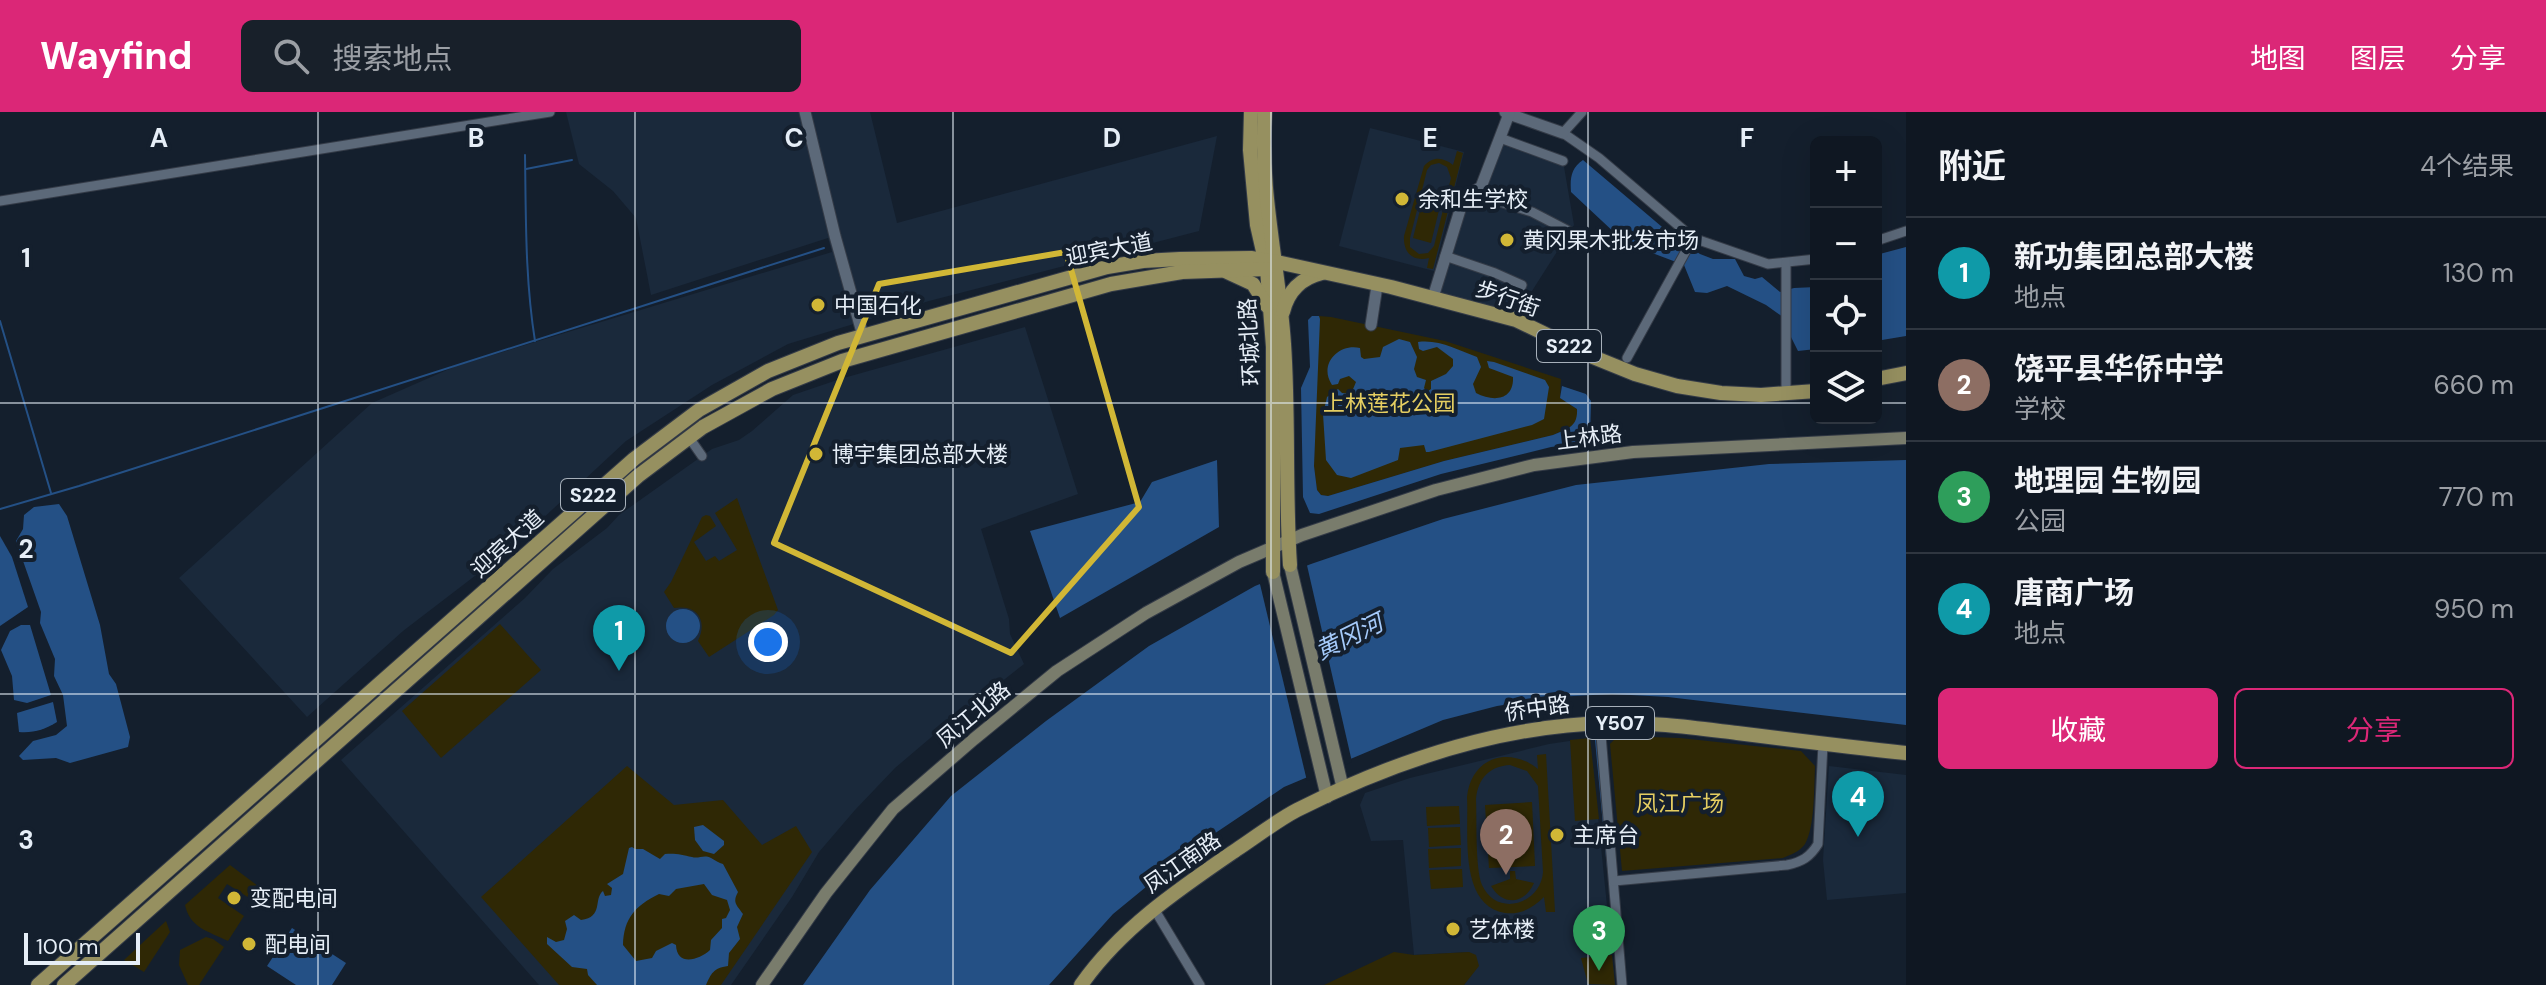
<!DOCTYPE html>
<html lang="zh">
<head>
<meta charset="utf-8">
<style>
	:root { --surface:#0f1722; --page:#18202a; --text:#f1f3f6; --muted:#9b9fa5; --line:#2f3640; --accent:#db2777 }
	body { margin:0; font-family:"DM Sans","Noto Sans SC",sans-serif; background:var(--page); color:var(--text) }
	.controls { position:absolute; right:24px; top:24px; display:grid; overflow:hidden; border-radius:12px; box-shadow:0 8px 32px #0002 }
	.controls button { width:72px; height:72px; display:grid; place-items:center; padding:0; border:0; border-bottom:2px solid var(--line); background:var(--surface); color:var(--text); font:40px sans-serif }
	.scale { position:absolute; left:24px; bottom:20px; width:116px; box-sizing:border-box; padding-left:8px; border:4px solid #e6eef7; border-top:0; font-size:22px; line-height:28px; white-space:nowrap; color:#e6eef7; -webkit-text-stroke:6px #141f2d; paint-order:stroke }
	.you { position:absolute; left:768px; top:530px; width:28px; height:28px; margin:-20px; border:6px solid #fff; border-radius:50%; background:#1a73e8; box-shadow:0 0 0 12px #1a73e833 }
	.badge { display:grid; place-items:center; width:52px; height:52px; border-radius:50%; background:var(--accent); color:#fff; font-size:26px; font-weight:700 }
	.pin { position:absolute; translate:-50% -66px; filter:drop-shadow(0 2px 4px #0008) }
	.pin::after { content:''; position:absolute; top:42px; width:28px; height:24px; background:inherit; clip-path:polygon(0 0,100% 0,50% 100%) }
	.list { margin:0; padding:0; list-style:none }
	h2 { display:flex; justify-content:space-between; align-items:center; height:104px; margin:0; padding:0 32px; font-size:34px }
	h2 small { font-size:26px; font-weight:400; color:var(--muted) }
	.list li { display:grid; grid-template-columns:52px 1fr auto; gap:24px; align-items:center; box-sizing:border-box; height:112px; padding:0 32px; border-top:2px solid var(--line) }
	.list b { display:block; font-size:30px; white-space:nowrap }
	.list p { margin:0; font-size:26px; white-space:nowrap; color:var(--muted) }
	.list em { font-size:26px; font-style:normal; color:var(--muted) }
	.actions { display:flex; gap:16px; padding:24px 32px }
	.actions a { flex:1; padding:18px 0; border:2px solid var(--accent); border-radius:12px; text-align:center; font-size:28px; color:var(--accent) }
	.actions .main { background:var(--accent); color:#fff }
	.icon { flex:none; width:44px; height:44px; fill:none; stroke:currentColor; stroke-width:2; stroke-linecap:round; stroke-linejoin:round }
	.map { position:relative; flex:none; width:1906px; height:873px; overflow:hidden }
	header { display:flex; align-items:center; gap:48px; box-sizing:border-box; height:112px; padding:0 40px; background:var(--accent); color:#fff }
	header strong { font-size:38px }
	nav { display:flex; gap:44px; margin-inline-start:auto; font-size:28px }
	.search { width:560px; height:72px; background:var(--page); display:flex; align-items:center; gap:20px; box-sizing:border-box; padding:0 28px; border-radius:12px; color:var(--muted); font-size:30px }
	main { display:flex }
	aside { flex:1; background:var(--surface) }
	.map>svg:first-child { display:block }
	.built { fill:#1a293b }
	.green { fill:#2f2805; fill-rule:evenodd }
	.water { fill:#245085; fill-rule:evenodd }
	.pier { fill:#141f2d }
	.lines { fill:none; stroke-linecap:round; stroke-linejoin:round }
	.stream { stroke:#245085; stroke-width:2 }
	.minor-casing { stroke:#343b47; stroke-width:11 }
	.tertiary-casing { stroke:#343b47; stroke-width:13 }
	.secondary-casing { stroke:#343b47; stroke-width:14 }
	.primary-casing { stroke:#343b47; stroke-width:16 }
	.minor { stroke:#5c6979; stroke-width:9 }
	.tertiary { stroke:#5c6979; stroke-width:11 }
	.secondary { stroke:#797c6c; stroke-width:12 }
	.primary { stroke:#969060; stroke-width:14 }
	.marked { fill:none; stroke:#d1b736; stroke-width:6; stroke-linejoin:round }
	.grid { fill:none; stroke:#e6eef7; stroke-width:2; stroke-opacity:0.55 }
	.poi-dot { fill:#d1b736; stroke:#141f2d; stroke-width:3 }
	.labels { text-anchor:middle; stroke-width:8; stroke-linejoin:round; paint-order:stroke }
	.shield { fill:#141f2d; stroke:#a7b0ba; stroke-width:2 }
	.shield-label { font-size:20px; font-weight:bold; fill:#e6eef7 }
	.poi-label { font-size:22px; fill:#e6eef7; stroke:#141f2d; text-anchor:start }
	.street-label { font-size:22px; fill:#e6eef7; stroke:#141f2d }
	.park-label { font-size:22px; fill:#e5ce61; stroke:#141f2d }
	.water-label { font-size:24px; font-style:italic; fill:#a5cafa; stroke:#141f2d }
	.grid-label { font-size:26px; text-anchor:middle; font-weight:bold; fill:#e6eef7; stroke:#141f2d; stroke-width:8; stroke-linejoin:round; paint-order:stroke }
</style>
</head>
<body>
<header>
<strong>Wayfind</strong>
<div class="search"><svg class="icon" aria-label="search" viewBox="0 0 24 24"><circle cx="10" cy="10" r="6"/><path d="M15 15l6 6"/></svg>搜索地点</div>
<nav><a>地图</a><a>图层</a><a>分享</a></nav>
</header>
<main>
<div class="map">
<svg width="1906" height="873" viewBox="0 0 1906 873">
	<rect width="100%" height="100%" fill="#141f2d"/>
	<g class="built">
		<path d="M566 0H870L897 111 1217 24 1199 119 929 189 788 232 712 273 626 329 510 437 403 519 307 605 179 466 372 291 456 254 832 140 828 126 651 183 636 106 613 79 579 52Z"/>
		<path d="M1370 16 1464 40 1434 159 1339 134Z"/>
		<path d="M1500 26 1563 49 1574 113 1516 204 1435 179 1464 85 1481 75Z"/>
		<path d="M1025 215 1078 382 981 417 1009 507 1010 522 1024 552 935 622 895 656 855 698 819 740 792 785 731 873H539L341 648 525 486 553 457 607 416 619 403 712 337 739 328 752 319 793 283 840 267Z"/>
		<path d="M1590 626 1615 873H1464L1478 854 1469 840 1414 843 1403 728 1371 729 1360 693 1365 681 1410 666 1549 632Z"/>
		<path d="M1829 654 1906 663V781L1827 788 1823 748Z"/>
	</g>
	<g class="green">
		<path d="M1457 39 1463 41 1433 157 1427 156 1429 146C1413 150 1403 141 1404 124L1424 54C1433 44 1443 45 1453 53ZM1439 51 1447 55 1451 66 1434 134 1428 141 1419 142 1410 135V126L1427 58 1431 53Z"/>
		<path d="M1421 94 1439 98 1431 131 1413 126Z"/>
		<path d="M1319 204 1331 205 1445 229 1561 267 1560 286 1577 297V306L1574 313 1553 323 1444 349 1328 384 1321 383 1317 378 1314 354Z"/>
		<path d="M737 386 778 498 774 503 709 545 698 529C708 508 697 492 674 496L664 480 671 470 702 405 706 403 710 404 716 414 694 430 706 449 715 444 719 449 737 438 715 401Z"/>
		<path d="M500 512 541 558 441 646 402 599Z"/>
		<path d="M1618 624 1680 626 1801 639 1815 654C1814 674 1815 715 1805 732 1799 740 1792 742 1783 746L1622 759 1610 632Z"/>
		<path d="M1590 626 1599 707 1575 709 1570 628Z"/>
		<path d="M1546 642 1555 800H1546L1544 785C1533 796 1520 803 1505 801 1458 793 1469 720 1467 685 1471 646 1508 633 1538 657L1537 643ZM1510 653 1527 659 1538 674 1543 760C1541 792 1497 806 1482 773 1475 756 1477 708 1476 687 1478 666 1490 654 1510 653Z"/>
		<path d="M627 654 674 693 723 688 762 733 796 714 812 740 721 873H559L481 785Z"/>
		<path d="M1532 690 1535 754 1489 756 1485 693Z"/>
		<path d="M1459 694 1460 712 1427 714 1426 695Z"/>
		<path d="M1460 715 1461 733 1429 735 1428 716Z"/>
		<path d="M1461 736V754L1429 756 1428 737Z"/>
		<path d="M230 753 262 777 254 789 227 772 218 786 244 804 228 829C208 819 190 816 185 793Z"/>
		<path d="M1462 757 1463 775 1431 777 1429 758Z"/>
		<path d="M1510 759H1515L1516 767 1534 771C1524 793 1503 794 1491 774L1510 767Z"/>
		<path d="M166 809 170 820 144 860 124 848Z"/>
		<path d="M206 825 213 827 224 835 199 873H188L179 853 180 838Z"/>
		<path d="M1394 840 1414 843 1469 840 1476 843 1479 854 1464 873H1324Z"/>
		<path d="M1612 843 1615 873 1588 872 1581 846Z"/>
	</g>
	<g class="water">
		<path d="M1583 48 1668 120 1700 142 1713 147H1735L1744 164 1755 167 1762 165 1780 180 1794 176 1816 175V237L1798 239 1790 223V210L1766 193 1727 174 1707 181 1695 180 1684 153 1639 136 1617 123 1571 80C1570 66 1571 56 1583 48Z"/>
		<path d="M1906 135V224L1876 229V143Z"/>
		<path d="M1312 204H1319L1320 207 1314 354 1317 378 1321 383 1328 384 1444 349 1553 323C1567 317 1578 315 1577 297L1560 286 1562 274 1586 282 1591 289 1590 326 1582 331 1551 335 1441 362 1319 402 1310 401 1303 385 1301 276 1310 255 1308 208Z"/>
		<path d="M1399 227 1410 230 1417 245 1414 257 1417 265 1426 268 1424 276 1427 280 1431 277V269L1446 262 1453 254V247L1437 235 1423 239 1419 237 1418 230C1439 227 1458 238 1477 245L1481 255 1473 272 1476 281C1493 290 1514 289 1513 265L1489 256 1487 249 1494 250 1545 268 1549 275 1544 307 1532 313 1429 340H1426L1424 333 1400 336 1398 348 1351 366 1337 363 1326 348 1323 302 1327 285 1338 277 1342 281 1351 282 1356 270 1349 264 1340 267 1338 272 1332 273C1318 252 1339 231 1360 236L1361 245 1364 247 1380 245 1383 235Z"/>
		<path d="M1217 348 1219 415 1060 506 1030 419 1140 390 1152 370Z"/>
		<path d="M1906 348V613L1668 585 1612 582 1555 585 1497 594 1443 608 1284 675 1196 734 1113 802 1049 873H803L870 778 951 684 1046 609 1149 534 1255 474 1311 452 1443 407 1576 373 1769 352Z"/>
		<path d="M59 392 67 404 100 513 109 562 116 572 130 625 128 635 70 651 56 646 23 648 19 644 33 629 56 623 67 614 63 583 54 564 55 547 40 511 41 500 16 429 23 417 24 403 34 395Z"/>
		<path d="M0 424 12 445 28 495 0 514Z"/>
		<circle cx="683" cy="514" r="17"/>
		<path d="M21 513H30L51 583 27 591 14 588 12 564 1 538 10 519Z"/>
		<path d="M53 590 57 610C44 618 34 621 19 620L17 601Z"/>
		<path d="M703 713 724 729V733L714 742 703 739 695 728 694 715Z"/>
		<path d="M632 735 635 737H643L660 747 665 742C676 741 682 743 692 745 699 747 704 742 711 746 715 748 719 751 723 752L738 780C732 791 737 793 743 802L737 815 740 827 729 841 728 854C713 856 711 862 706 873H597L588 863 587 857 572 855 547 832V825L556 830 564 828 567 817 565 809 574 803 581 808C604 805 593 787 603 779L605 784 611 783 612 776 607 772 623 762 629 736ZM704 772 712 783 727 788 730 798 726 806 722 807V816L711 828 710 838C699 848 677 855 676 833L672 831 656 839 652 846 636 849 623 833C624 806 635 794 659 782L669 784 676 777Z"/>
		<path d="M292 816 346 851 332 873H296L267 854Z"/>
	</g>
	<path class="pier" d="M1306 449 1352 650 1307 669 1259 468Z"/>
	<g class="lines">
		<g class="stream">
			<path d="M525 43C526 105 525 167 535 229"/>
			<path d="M526 57 572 48"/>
			<path d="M0 209 51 381"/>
			<path d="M0 397 79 374 824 136"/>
			<path d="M1596 628 1608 756"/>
		</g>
		<defs>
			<g id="minor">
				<path d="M1582 0 1563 21 1599 46 1693 126 1768 152 1816 147"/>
				<path d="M1500 26 1563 49"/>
				<path d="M1471 81 1532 100 1586 128"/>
				<path d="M0 89 550 0"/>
				<path d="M1876 129 1906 119"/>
				<path d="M1445 144 1495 161 1522 173 1509 202"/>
				<path d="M1627 246 1693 126"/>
				<path d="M1786 274V151"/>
				<path d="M688 324 702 344"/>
				<path d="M1600 611 1622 873"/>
				<path d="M1614 769 1787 753C1802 750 1810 745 1818 732L1823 632"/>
				<path d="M1153 795 1200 873"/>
			</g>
			<g id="tertiary">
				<path d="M805 0 835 124 863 224"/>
				<path d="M1509 2 1563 21"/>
				<path d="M1435 179 1464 85 1481 75 1509 2 1505 0"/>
				<path d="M1371 213 1377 174"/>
			</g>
			<g id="secondary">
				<path d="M1290 453 1343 677"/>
				<path d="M1273 460 1327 685"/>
				<path d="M762 873 826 781 893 697 974 627 1057 559 1146 501 1239 450 1302 423 1436 378 1534 353 1633 340 1906 326"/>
			</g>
			<g id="primary">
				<path d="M1251 0 1250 38 1257 113 1267 157 1273 235V460"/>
				<path d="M1265 0C1259 78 1279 155 1284 232 1289 305 1285 379 1290 453"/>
				<path d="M1227 160 1253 172 1267 194"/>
				<path d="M1283 200C1288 179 1301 166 1322 161"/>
				<path d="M1876 267 1906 261"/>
				<path d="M38 873 634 347 699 298 768 259 838 231 1107 155 1143 149 1180 147 1251 146 1277 150 1391 175 1516 208 1593 245 1635 262 1677 274 1721 281 1761 283 1816 279"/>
				<path d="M64 873 638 364 703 315 772 277 842 249 1111 172 1182 160 1267 157"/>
				<path d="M1081 873C1121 816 1179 777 1236 738 1256 725 1276 709 1297 698 1394 649 1501 613 1610 611 1653 610 1695 616 1737 621 1793 628 1850 635 1906 641"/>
			</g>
		</defs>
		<use href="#minor" class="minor-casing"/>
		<use href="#tertiary" class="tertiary-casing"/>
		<use href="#secondary" class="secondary-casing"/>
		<use href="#primary" class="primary-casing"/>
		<use href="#minor" class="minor"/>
		<use href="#tertiary" class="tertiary"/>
		<use href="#secondary" class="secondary"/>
		<use href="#primary" class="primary"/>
	</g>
	<path class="marked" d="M1066 140 1139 395 1011 541 774 431 879 172Z"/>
	<path class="grid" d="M318 0V873M635 0V873M953 0V873M1271 0V873M1588 0V873M0 291H1816M1876 291H1906M0 582H1906"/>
	<g class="poi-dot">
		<circle cx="1402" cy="87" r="8"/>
		<circle cx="1507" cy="128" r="8"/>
		<circle cx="818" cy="193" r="8"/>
		<circle cx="816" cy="342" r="8"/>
		<circle cx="1557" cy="723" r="8"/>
		<circle cx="234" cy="786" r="8"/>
		<circle cx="1453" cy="817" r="8"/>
		<circle cx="249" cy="832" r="8"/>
	</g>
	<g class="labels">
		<g class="shield">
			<rect x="1537" y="218" width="64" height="32" rx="6"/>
			<rect x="561" y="367" width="64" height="32" rx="6"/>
			<rect x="1586" y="595" width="68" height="32" rx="6"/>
		</g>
		<g class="shield-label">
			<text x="1569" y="241">S222</text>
			<text x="593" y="390">S222</text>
			<text x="1620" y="618">Y507</text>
		</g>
		<g class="poi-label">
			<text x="1418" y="95">余和生学校</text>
			<text x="1523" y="136">黄冈果木批发市场</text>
			<text x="834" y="201">中国石化</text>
			<text x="832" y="350">博宇集团总部大楼</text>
			<text x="1573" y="731">主席台</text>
			<text x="250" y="794">变配电间</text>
			<text x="1469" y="825">艺体楼</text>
			<text x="265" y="840">配电间</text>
		</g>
		<g class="street-label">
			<text transform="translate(1109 137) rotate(-11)" y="8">迎宾大道</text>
			<text transform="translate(1508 186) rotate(19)" y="8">步行街</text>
			<text transform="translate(1249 230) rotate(-93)" y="8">环城北路</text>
			<text transform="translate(1589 325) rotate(-7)" y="8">上林路</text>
			<text transform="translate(507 431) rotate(-42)" y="8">迎宾大道</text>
			<text transform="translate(1537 596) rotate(-8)" y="8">侨中路</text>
			<text transform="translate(973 602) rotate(-40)" y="8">凤江北路</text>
			<text transform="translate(1182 750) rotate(-35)" y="8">凤江南路</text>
		</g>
		<g class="park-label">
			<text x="1389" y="299">上林莲花公园</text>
			<text x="1680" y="699">凤江广场</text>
		</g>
		<g class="water-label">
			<text transform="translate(1349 525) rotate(-26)" y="8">黄冈河</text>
		</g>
	</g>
	<g class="grid-label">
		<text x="159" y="35">A</text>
		<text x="476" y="35">B</text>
		<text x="794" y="35">C</text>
		<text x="1112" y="35">D</text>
		<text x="1430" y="35">E</text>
		<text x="1747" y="35">F</text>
		<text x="26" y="155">1</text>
		<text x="26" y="446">2</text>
		<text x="26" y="737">3</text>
	</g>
</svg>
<div class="controls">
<button>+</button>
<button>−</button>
<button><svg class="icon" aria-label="locate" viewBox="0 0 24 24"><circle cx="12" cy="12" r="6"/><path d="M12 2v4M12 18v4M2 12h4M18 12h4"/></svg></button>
<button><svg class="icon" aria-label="layers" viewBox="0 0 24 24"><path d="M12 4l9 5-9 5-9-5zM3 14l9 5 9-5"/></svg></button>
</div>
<div class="scale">100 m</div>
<div class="you"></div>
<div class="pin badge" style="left:619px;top:559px;background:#0f9aa8">1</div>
<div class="pin badge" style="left:1506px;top:763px;background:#8d6e63">2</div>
<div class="pin badge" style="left:1599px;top:859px;background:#2e9e5b">3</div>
<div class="pin badge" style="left:1858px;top:725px;background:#0f9aa8">4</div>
</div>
<aside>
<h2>附近<small>4个结果</small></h2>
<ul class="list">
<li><span class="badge" style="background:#0f9aa8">1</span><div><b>新功集团总部大楼</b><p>地点</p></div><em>130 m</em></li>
<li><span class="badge" style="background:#8d6e63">2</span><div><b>饶平县华侨中学</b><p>学校</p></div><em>660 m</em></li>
<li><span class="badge" style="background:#2e9e5b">3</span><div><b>地理园 生物园</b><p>公园</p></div><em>770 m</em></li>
<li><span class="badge" style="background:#0f9aa8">4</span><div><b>唐商广场</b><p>地点</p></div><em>950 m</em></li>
</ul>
<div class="actions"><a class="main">收藏</a><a>分享</a></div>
</aside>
</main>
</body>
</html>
